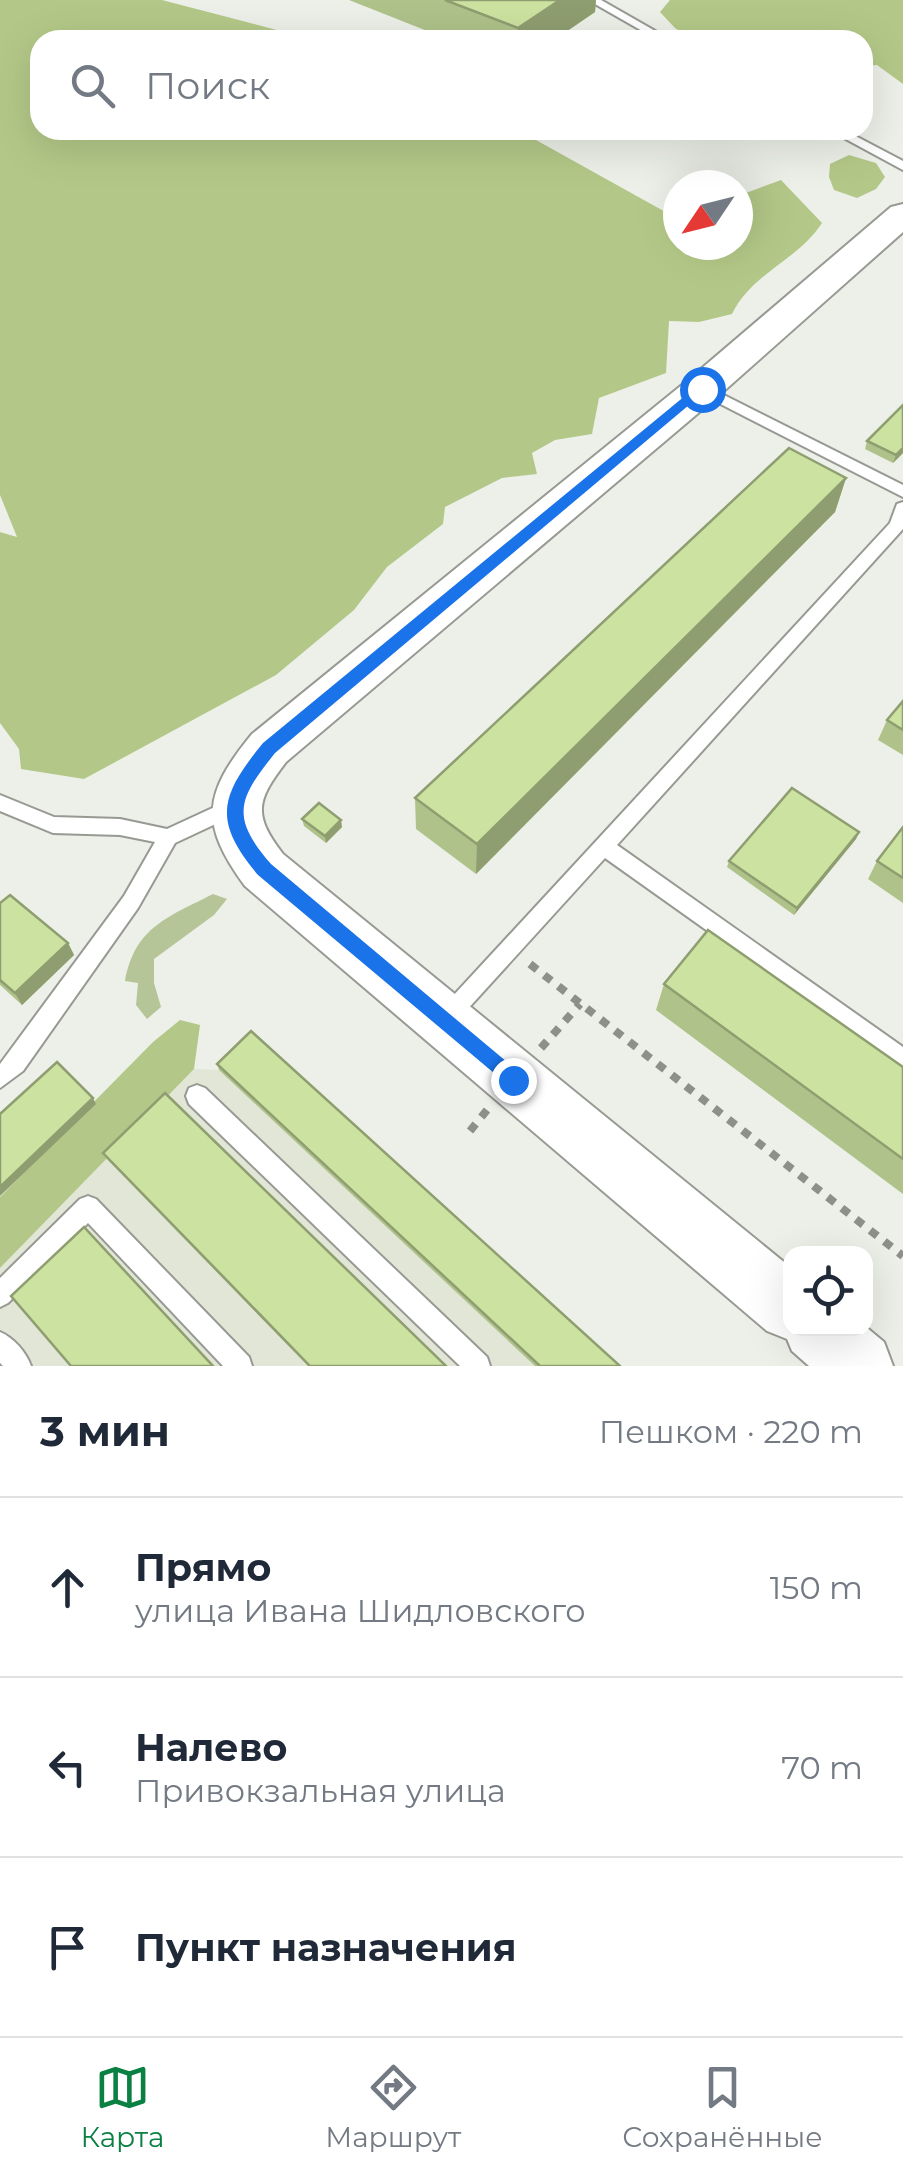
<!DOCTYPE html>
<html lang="ru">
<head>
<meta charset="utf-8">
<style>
	:root { --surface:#fff; --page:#f2f2f3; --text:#1f2937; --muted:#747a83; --line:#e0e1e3; --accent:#0b8043 }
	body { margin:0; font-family:Montserrat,sans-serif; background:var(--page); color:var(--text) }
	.controls { position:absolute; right:30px; bottom:30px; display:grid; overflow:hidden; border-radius:20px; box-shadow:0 10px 40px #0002 }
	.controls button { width:90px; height:90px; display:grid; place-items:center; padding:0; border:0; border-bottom:2px solid var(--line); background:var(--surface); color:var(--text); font:50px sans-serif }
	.compass { position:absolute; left:663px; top:170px; width:90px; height:90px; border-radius:50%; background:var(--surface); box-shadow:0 10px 40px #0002; rotate:235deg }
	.stop { position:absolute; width:30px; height:30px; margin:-22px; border:8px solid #1a73e8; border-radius:50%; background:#fff }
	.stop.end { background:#1a73e8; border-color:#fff; box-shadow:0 2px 10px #0008 }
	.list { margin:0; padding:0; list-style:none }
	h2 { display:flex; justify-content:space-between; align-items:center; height:130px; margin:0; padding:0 40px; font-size:42px }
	h2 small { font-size:32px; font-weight:400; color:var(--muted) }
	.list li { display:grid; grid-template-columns:65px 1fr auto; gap:30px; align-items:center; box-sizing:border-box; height:180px; padding:0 40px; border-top:2px solid var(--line) }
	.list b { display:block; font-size:38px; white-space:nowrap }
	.list p { margin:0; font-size:32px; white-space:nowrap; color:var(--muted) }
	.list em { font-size:32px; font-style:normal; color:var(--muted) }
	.icon { flex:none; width:55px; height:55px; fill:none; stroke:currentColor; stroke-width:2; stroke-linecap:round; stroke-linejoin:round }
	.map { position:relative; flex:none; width:903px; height:1366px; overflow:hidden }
	.search { position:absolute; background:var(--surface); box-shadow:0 10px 40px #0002; left:30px; right:30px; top:30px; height:110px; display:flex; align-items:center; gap:25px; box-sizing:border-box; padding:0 35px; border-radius:30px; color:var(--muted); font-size:38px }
	.sheet { height:670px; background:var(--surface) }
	nav { display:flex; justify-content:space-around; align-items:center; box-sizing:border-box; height:140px; border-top:2px solid var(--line); background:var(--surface); font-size:28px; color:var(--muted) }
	nav a { display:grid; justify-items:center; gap:5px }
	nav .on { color:var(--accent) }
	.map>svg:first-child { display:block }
	.built { fill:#e1e6d7 }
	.green { fill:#b5c597 }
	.forest { fill:#b3c888 }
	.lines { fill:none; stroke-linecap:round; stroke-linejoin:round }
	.lane-casing { stroke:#979a93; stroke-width:4 }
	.secondary-casing { stroke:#979a93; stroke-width:4 }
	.path { stroke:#8d8f8a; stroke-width:8; stroke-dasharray:9 9; stroke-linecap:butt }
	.lane { fill:#fff; fill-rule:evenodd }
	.secondary { fill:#fff; fill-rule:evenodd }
	.wall { fill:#afc28a }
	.shaded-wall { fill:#8f9e70 }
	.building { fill:#cce2a0; stroke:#8f9e70; stroke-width:2.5 }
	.route { fill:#1a73e8 }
</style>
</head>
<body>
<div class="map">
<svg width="903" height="1366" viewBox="0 0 903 1366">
	<rect width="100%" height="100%" fill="#edf0e8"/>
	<path class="built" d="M194 1069 219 1070 614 1366H0V1268Z"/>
	<path class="green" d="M213 894 227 899 214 915 154 959V983L161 1007 147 1019 136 1005 138 983 125 981C135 927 168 917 213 894Z"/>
	<g class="forest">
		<path d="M0 0H162L315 40H40V130H518L678 219V245H738V196L781 180 822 223C798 260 752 273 732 314L699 322 669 321 666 373 599 398 592 434 555 440 532 453 537 474 502 478 445 507 443 524 387 567 354 610 276 675 84 779 21 769 19 749 0 723V532L17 537 0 495Z"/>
		<path d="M670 0H903V84L877 65 863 66V40H694L675 28 660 12Z"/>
		<path d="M849 155 876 163 885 177 876 189 857 198 834 190 829 177 830 164Z"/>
		<path d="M180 1020 200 1025 194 1069 0 1268V1197L153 1042Z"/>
	</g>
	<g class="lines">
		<defs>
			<g id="lane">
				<path d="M588 0H601L671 40H658Z"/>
				<path d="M829 130H844L903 161V170Z"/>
				<path d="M702 384 903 485V497L697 392V386Z"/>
				<path d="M903 502V529L617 845 903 1047V1070L605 858 454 1024 447 1027 440 1024 437 1017 440 1010 890 523 897 504Z"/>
				<path d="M0 795 54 817 120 819 167 829 232 799 239 801 241 807 239 813 175 843 138 908 23 1071 0 1088V1064L124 896 155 842 120 835 53 833 0 811Z"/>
				<path d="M197 1085 205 1088 487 1357 490 1366H460L189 1104 186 1096 189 1088Z"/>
				<path d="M88 1196 96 1199 249 1357 252 1366H223L88 1223 8 1303 0 1307V1278L80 1199Z"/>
				<path d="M0 1332C14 1338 26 1352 31 1366H3L0 1363Z"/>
			</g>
			<path id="secondary" d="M903 204V232L716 398 286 762C257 800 252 814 283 854L790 1267V1328L866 1327 884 1342 893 1366H809L792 1351 787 1339 767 1331 245 886C199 823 203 794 252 734L688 380 891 207Z"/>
		</defs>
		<use href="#lane" class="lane-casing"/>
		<use href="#secondary" class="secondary-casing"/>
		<g class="path">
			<path d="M530 964 903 1256"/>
			<path d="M541 1048 580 1004"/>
			<path d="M470 1131 487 1110"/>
		</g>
		<use href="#lane" class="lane"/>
		<use href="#secondary" class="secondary"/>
	</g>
	<g class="wall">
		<path d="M349 0H596L595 12 554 40H450Z"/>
		<path d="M903 405V453L893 463 865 449 867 441Z"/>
		<path d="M846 478 835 512 476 874 416 829 415 798Z"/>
		<path d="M903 701V755L878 740 887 720Z"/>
		<path d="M302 819 342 827 326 843 304 826Z"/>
		<path d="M903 827V903L868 879 877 861Z"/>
		<path d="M859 832 856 839 794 915 727 867 729 861Z"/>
		<path d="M0 903 68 943 74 955 22 1005 0 985Z"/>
		<path d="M664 984 903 1067V1194L656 1010Z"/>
		<path d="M217 1064 620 1366H535L219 1070Z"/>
		<path d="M103 1153 446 1366H308L106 1158Z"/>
	</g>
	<g class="shaded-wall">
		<path d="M560 0H596L595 12 554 40H517L518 28Z"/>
		<path d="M903 448V453L893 463 896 455Z"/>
		<path d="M846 478 835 512 476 874 477 844Z"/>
		<path d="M341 820 342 827 326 843 325 836Z"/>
		<path d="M859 832 856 839 794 915 797 908Z"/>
		<path d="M68 943 74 955 22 1005 15 993Z"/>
		<path d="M93 1098 96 1104 0 1196V1187Z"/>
	</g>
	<g class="building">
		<path d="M445 0H560L518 28Z"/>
		<path d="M903 405V448L896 455 867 441Z"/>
		<path d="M789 448 846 478 477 844 415 798Z"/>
		<path d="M903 701V730L887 720Z"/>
		<path d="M792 788 859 832 797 908 729 861Z"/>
		<path d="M319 803 341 820 325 836 302 819Z"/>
		<path d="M903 827V878L877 861Z"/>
		<path d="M10 895 68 943 15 993 0 980V903Z"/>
		<path d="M708 930 903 1067V1159L664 984Z"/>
		<path d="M251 1031 620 1366H540L217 1064Z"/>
		<path d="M57 1062 93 1098 0 1187V1114Z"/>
		<path d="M165 1093 446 1366H310L103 1153Z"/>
		<path d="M84 1227 213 1366H71L11 1296Z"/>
	</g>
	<path class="route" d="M697 386 708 389 275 753C238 799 230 817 271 864L520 1073 523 1080 513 1089 258 875C212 820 220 796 263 743Z"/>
</svg>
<div class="controls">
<button><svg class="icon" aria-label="locate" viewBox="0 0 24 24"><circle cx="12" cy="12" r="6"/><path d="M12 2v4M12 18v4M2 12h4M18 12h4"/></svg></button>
</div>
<svg class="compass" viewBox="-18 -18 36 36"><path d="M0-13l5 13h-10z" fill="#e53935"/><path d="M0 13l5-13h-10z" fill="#747a83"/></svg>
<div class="stop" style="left:702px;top:389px"></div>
<div class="stop end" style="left:513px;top:1080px"></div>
<div class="search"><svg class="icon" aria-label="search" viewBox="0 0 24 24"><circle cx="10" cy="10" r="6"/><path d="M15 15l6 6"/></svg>Поиск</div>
</div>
<section class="sheet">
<h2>3 мин<small>Пешком · 220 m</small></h2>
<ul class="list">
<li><svg class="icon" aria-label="ahead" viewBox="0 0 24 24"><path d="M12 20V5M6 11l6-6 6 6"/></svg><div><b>Прямо</b><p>улица Ивана Шидловского</p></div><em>150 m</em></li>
<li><svg class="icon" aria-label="left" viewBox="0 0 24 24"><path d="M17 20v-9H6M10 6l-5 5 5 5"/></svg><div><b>Налево</b><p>Привокзальная улица</p></div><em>70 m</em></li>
<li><svg class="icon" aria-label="arrive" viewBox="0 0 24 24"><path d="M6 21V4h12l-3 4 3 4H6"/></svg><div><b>Пункт назначения</b></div></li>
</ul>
</section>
<nav>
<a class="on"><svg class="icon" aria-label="map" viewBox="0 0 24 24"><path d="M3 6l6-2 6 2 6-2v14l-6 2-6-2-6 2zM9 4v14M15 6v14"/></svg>Карта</a>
<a><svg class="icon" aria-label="directions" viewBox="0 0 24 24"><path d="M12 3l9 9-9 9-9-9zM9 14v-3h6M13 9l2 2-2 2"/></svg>Маршрут</a>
<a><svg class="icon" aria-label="saved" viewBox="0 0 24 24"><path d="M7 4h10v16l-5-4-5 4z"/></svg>Сохранённые</a>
</nav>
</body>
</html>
